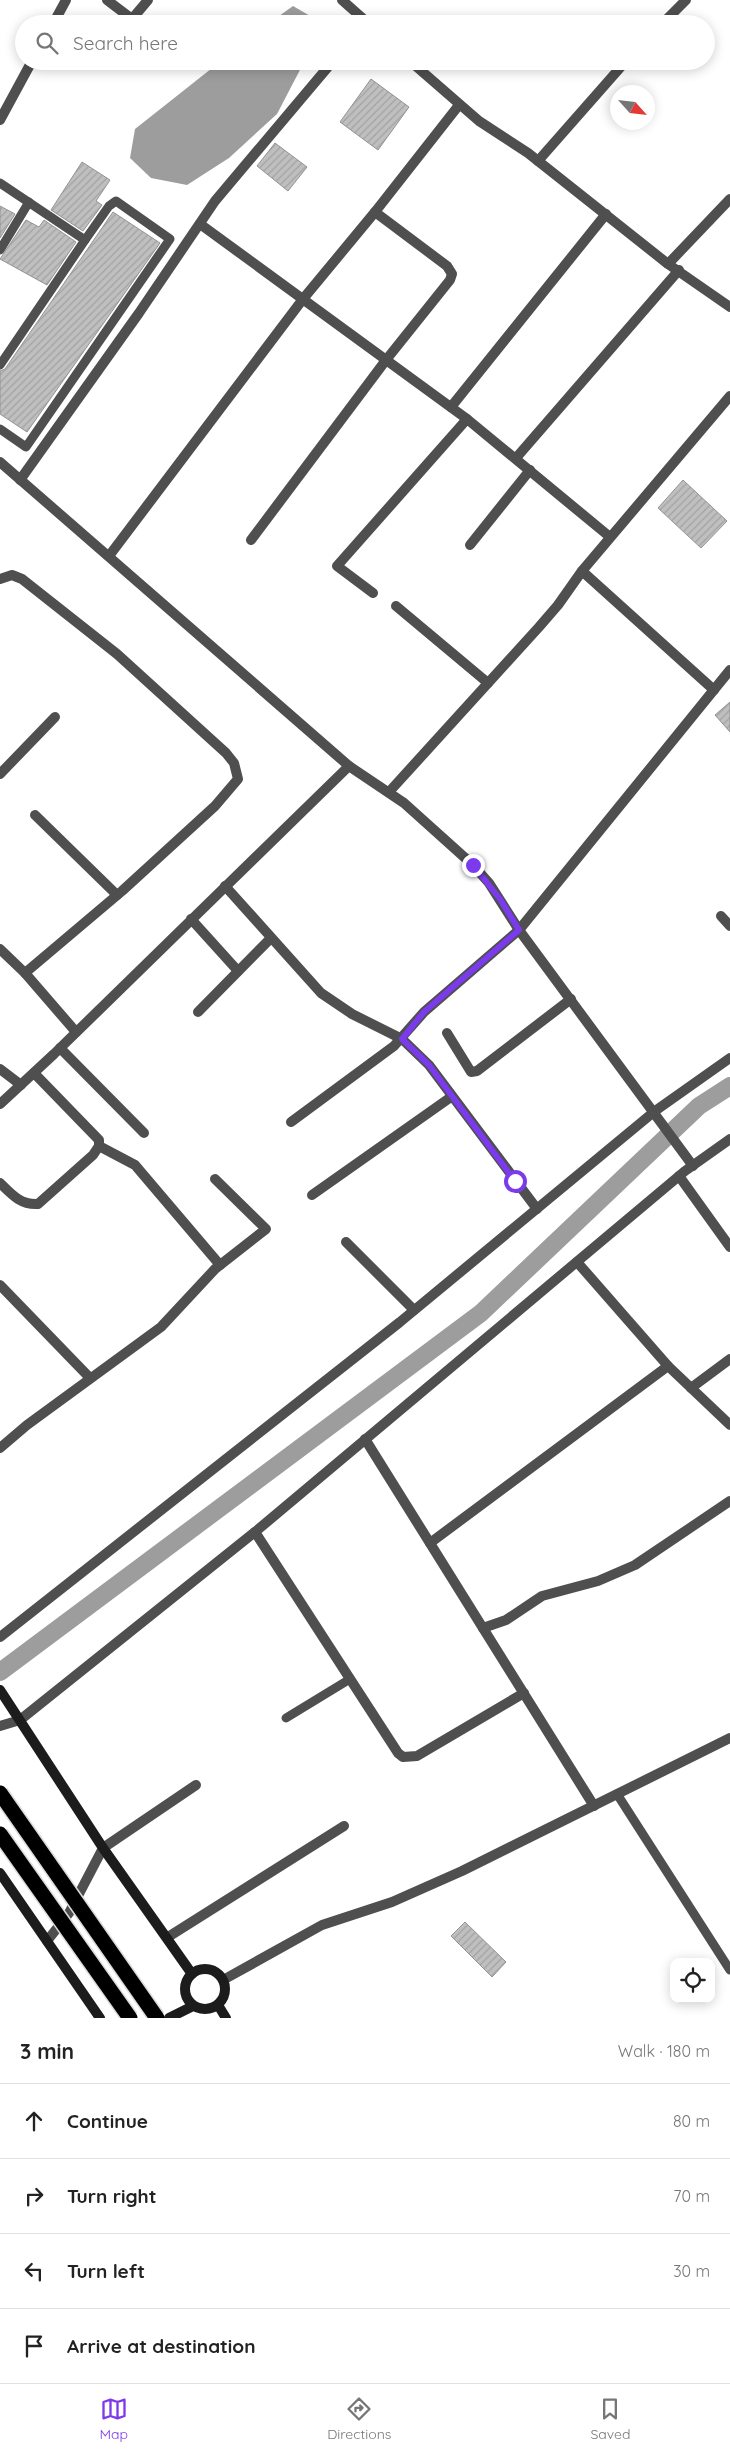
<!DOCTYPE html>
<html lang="en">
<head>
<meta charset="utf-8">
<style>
	:root { --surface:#fff; --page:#f6f6f6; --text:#222; --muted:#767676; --line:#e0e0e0; --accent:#7c3aed }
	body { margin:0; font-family:Quicksand,sans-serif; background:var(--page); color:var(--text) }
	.controls { position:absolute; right:15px; bottom:15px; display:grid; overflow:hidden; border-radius:10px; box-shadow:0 2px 12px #0003 }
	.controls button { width:45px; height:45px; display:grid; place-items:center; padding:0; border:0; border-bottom:1px solid var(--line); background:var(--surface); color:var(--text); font:25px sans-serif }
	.compass { position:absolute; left:610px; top:85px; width:45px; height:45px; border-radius:50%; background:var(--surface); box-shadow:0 2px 12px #0003; rotate:117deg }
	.stop { position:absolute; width:15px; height:15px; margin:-11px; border:4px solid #7c3aed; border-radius:50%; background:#fff }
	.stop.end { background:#7c3aed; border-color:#fff; box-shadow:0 1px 5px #0008 }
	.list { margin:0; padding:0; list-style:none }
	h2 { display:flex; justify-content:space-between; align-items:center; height:65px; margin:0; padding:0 20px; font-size:21px }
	h2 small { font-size:16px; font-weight:400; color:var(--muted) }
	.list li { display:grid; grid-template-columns:32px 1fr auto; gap:15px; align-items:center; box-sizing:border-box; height:75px; padding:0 20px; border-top:1px solid var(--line) }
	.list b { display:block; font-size:19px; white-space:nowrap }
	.list em { font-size:16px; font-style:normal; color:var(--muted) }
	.icon { flex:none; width:28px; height:28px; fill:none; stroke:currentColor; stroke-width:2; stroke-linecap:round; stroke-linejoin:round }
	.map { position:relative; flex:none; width:730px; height:2018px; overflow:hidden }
	.search { position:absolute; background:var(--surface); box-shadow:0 2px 12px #0003; left:15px; right:15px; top:15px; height:55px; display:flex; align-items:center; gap:12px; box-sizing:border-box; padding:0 18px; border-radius:28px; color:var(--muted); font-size:19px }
	.sheet { height:365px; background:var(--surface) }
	nav { display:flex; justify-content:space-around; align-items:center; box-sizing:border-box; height:70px; border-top:1px solid var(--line); background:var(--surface); font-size:14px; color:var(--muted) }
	nav a { display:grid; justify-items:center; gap:2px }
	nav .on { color:var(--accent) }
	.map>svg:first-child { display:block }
	.water { fill:#9d9d9d }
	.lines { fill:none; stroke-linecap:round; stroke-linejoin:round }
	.canal { stroke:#9d9d9d; stroke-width:18 }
	.building { fill:url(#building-hatch); stroke:#939393 }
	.lane { stroke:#4f4f4f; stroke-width:9 }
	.street { stroke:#4f4f4f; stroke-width:10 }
	.secondary { stroke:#1c1c1c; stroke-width:10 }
	.highway-bridge-casing { stroke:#dbdbdb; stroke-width:18; stroke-linecap:butt }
	.highway-bridge { stroke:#000; stroke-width:15 }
	.route { stroke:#7c3aed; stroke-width:6 }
</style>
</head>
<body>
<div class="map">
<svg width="730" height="2018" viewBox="0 0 730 2018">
	<defs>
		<pattern id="building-hatch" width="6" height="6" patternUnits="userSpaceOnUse" patternTransform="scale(1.25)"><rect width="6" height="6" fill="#bfbfbf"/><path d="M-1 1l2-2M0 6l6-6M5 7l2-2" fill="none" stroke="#a2a2a2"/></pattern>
	</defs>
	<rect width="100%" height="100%" fill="#fff"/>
	<g class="water">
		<path d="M293 6 324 24H268Z"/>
		<path d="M221 61H308L302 66 277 114 229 158 187 185 151 178 130 158 135 129Z"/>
	</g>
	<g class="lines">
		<path class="canal" d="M0 1672 481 1313 699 1106 730 1086"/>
	</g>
	<g class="building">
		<path d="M371 79 409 107 378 150 340 122Z"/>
		<path d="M275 143 307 167 288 191 257 166Z"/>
		<path d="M82 162 110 180 96 201 102 205 83 231 51 210Z"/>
		<path d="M0 206 15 214 0 238Z"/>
		<path d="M113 212 160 243 27 432 0 414V371L5 369Z"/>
		<path d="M26 220 39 227 44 220 76 242 47 285 0 259Z"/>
		<path d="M683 480 727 521 701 548 658 508Z"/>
		<path d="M730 702V732L715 715Z"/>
		<path d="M465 1922 506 1962 492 1977 451 1936Z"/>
	</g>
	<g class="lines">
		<g class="lane">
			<path d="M0 183 85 240 109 206 116 201 170 239 26 447 0 429"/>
			<path d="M0 250 29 202"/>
			<path d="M0 365 85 240"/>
			<path d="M286 1718 350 1679"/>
			<path d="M617 1794 730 1970"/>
		</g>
		<g class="street">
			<path d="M107 0 132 19 148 0"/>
			<path d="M342 0 369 24"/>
			<path d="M53 24 66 0"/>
			<path d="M662 24 686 0"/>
			<path d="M410 61 479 121 528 153 668 264 730 307"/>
			<path d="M0 120 32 61"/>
			<path d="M538 161 626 61"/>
			<path d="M200 224 467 419"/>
			<path d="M668 264 730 199"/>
			<path d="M451 407 606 214"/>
			<path d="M516 458 679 270"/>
			<path d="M0 462 349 766 404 803 473 865 489 883 519 930 693 1166"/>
			<path d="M20 480 139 313 215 201 333 61"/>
			<path d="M251 540 386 360 450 280 452 274 447 266 375 212 459 105"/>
			<path d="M470 545 530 470"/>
			<path d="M109 556 303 299 375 212"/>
			<path d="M582 571 714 690"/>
			<path d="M0 579 12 575 22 579 117 654 226 753 234 763 238 779 215 806 122 891 25 973"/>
			<path d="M373 593 337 566 467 419 610 537"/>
			<path d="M396 606 488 683"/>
			<path d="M0 774 55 717"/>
			<path d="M389 792 539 627 558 605 582 571 730 396"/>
			<path d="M35 815 117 895"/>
			<path d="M225 886 321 993 352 1014 402 1039 429 1065 537 1209"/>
			<path d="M721 916 730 926"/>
			<path d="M191 919 238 971"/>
			<path d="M0 949 25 973 76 1032"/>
			<path d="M198 1012 271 938"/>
			<path d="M447 1033 471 1072 477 1071 571 999"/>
			<path d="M60 1048 144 1133"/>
			<path d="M0 1069 21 1085"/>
			<path d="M0 1104 54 1054 349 766"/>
			<path d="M291 1122 394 1046 424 1012 519 930 730 670"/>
			<path d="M99 1146 135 1165 220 1265"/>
			<path d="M679 1176 730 1247"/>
			<path d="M0 1183C12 1195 21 1205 38 1204L93 1155 99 1146V1140L34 1073"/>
			<path d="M312 1195 451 1097"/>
			<path d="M346 1242 414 1310"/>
			<path d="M577 1262 668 1366"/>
			<path d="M0 1285 90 1378"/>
			<path d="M691 1388 730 1359"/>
			<path d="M365 1439 594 1806"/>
			<path d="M0 1448 27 1425 161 1327 215 1269 266 1229 215 1179"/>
			<path d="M255 1532 398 1753 403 1757 417 1756 524 1693"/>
			<path d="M430 1543 668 1366 730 1425"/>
			<path d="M483 1628 506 1620 542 1596 598 1581 635 1565 730 1501"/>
			<path d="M0 1637 400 1322 655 1111 730 1058"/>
			<path d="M0 1726 20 1720 255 1532 685 1171 730 1139"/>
			<path d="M168 1937 344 1826"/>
			<path d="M47 1941 69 1913 103 1848 196 1785"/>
			<path d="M223 1980 322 1925 392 1902 462 1871 730 1738"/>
		</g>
		<g class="secondary">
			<path d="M0 1690 103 1848 192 1974"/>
			<path d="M0 1873 100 2018"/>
			<circle cx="205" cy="1989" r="20"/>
			<path d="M218 2005 226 2018"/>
			<path d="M169 2018 193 2006"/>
		</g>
		<defs>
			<g id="highway-bridge">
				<path d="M0 1793 157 2018"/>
				<path d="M0 1834 130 2018"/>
			</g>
		</defs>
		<use href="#highway-bridge" class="highway-bridge-casing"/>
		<use href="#highway-bridge" class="highway-bridge"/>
	</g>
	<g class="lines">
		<path class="route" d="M473 865 500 899 519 930 424 1012 402 1039 429 1065 515 1181"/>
	</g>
</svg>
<div class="controls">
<button><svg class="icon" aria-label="locate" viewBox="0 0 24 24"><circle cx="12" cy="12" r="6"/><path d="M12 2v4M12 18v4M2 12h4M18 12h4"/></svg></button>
</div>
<svg class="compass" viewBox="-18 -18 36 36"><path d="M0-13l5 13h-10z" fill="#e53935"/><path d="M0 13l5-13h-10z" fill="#767676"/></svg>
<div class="stop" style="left:515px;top:1181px"></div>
<div class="stop end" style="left:473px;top:865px"></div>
<div class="search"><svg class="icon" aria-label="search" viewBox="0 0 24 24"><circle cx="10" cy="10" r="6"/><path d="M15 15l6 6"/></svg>Search here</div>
</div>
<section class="sheet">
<h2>3 min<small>Walk · 180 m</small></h2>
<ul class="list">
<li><svg class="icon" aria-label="ahead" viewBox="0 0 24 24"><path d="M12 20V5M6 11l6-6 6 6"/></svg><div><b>Continue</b></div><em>80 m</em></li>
<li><svg class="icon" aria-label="right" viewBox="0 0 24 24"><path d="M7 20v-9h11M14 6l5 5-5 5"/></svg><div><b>Turn right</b></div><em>70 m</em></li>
<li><svg class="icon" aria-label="left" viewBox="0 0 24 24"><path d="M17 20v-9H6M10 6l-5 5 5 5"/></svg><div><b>Turn left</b></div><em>30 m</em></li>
<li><svg class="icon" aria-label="arrive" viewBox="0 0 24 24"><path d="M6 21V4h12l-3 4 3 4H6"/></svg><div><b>Arrive at destination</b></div></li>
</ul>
</section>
<nav>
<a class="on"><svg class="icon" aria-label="map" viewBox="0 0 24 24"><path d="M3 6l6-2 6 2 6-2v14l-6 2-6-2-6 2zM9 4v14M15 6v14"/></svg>Map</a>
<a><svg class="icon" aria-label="directions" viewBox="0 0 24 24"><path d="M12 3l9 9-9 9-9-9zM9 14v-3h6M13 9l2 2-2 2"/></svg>Directions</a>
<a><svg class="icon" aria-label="saved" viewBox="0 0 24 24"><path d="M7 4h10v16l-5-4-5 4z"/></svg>Saved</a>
</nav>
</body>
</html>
